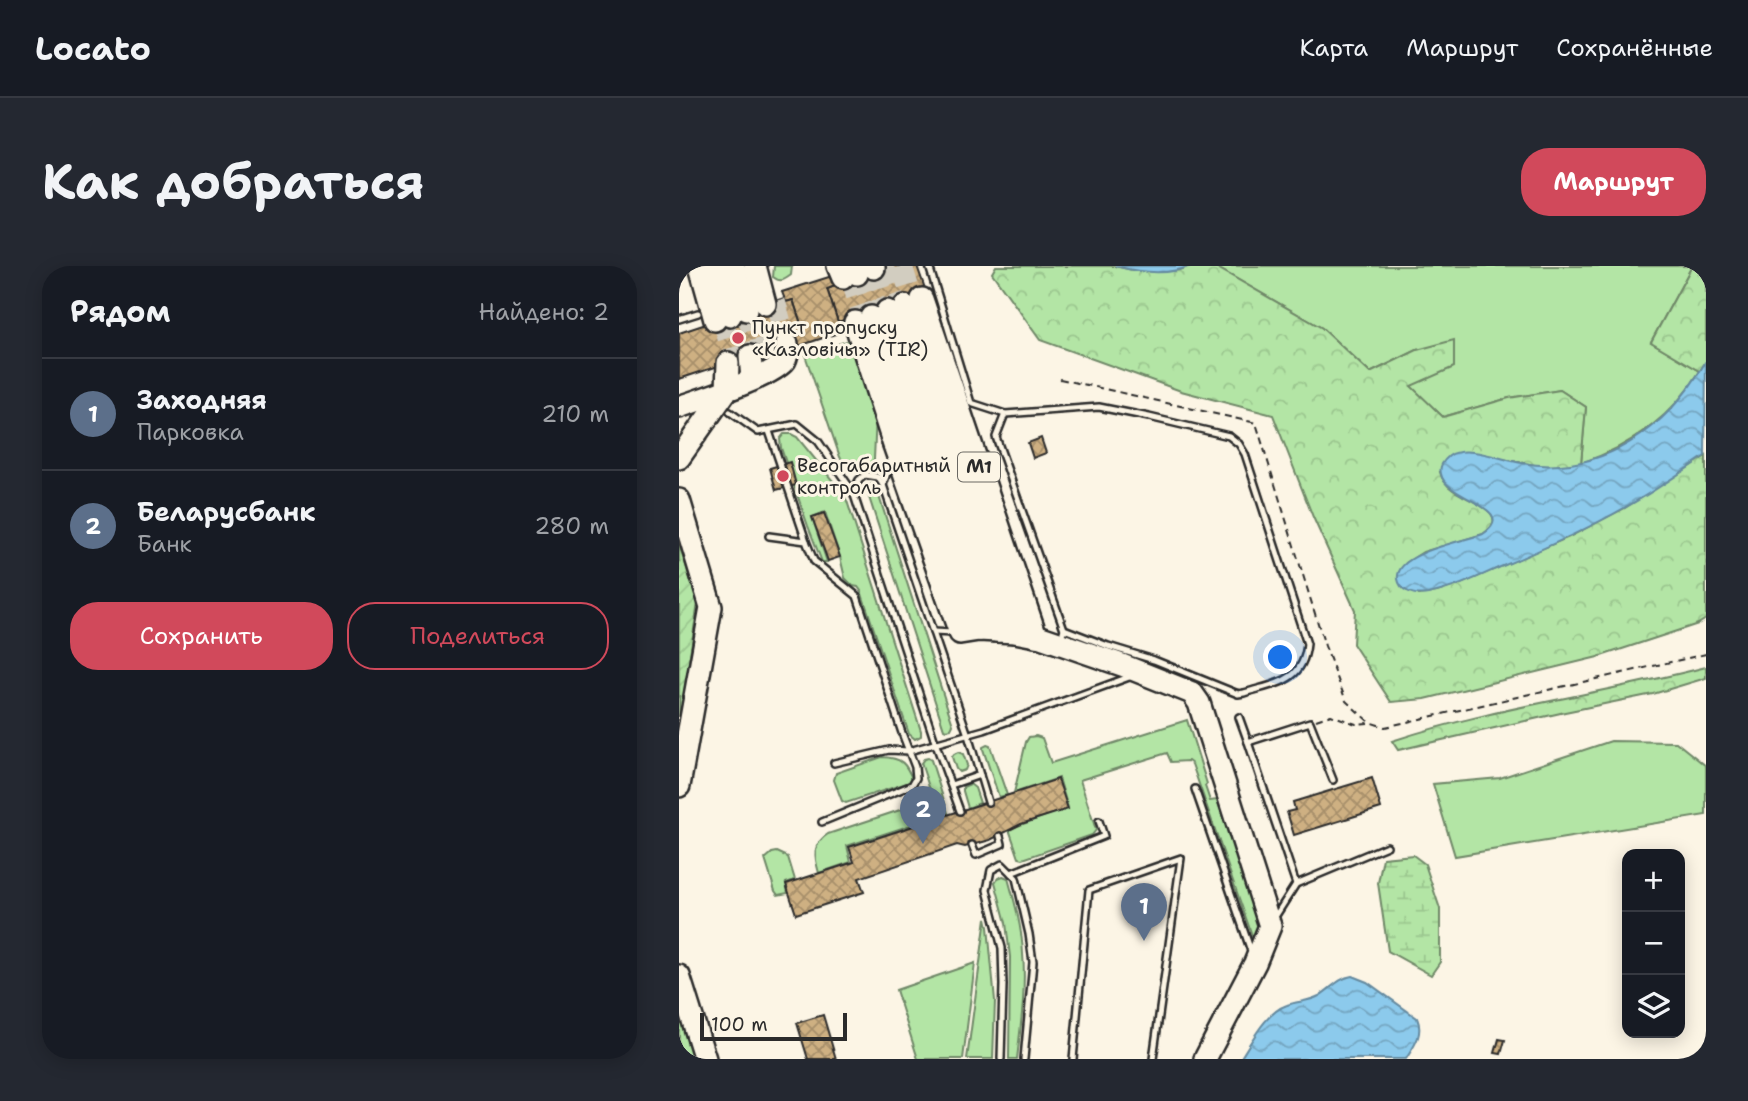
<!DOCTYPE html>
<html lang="ru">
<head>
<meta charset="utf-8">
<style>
	:root { --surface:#171b24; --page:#242831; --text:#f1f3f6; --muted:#9ea1a6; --line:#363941; --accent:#d1495b }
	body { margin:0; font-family:"Shantell Sans",sans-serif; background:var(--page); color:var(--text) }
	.controls { position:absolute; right:21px; bottom:21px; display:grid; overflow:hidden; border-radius:14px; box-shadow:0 4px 18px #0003 }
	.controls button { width:63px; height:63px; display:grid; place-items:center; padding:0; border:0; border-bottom:2px solid var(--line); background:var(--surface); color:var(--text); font:35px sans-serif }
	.scale { position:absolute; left:21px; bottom:18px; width:147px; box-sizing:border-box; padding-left:7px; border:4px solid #2b2b2b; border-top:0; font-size:19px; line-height:24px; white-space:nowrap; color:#2b2b2b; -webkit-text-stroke:5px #fcf5e5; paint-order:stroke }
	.you { position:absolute; left:602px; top:392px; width:24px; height:24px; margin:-18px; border:5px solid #fff; border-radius:50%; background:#1a73e8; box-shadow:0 0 0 10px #1a73e833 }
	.badge { display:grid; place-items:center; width:46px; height:46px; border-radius:50%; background:var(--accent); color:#fff; font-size:23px; font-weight:700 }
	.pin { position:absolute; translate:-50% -58px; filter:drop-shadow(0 2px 4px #0008) }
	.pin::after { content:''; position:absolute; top:37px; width:24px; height:21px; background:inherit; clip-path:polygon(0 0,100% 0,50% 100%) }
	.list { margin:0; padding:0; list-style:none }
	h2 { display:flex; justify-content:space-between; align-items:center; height:91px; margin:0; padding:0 28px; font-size:30px }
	h2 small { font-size:23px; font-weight:400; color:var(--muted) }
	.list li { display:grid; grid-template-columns:46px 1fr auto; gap:21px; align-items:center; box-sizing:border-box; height:112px; padding:0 28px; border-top:2px solid var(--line) }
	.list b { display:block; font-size:26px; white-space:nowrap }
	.list p { margin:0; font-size:23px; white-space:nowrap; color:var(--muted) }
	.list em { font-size:23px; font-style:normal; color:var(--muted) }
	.actions { display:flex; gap:14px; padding:21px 28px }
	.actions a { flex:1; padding:16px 0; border:2px solid var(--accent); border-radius:28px; text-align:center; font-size:24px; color:var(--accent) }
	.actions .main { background:var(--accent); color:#fff }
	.icon { flex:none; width:38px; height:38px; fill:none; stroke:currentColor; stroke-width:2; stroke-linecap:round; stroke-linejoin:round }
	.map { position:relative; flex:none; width:1027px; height:793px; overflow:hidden; border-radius:28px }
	header { display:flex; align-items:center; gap:42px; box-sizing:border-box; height:98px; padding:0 35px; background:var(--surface); border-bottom:2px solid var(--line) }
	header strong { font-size:33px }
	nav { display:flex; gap:38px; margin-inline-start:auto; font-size:24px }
	.intro { display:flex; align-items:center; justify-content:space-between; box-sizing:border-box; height:168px; padding:0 42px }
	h1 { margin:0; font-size:49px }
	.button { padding:18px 32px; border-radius:28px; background:var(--accent); color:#fff; font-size:24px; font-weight:700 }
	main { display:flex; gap:42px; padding:0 42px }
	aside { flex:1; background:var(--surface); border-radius:28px; box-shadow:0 4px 18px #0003 }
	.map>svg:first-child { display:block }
	.grass { fill:#b3e5a5; stroke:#6f8868; stroke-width:2 }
	.forest { fill:url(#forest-crowns); stroke:#6f8868; stroke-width:2 }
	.wetland { fill:url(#wetland-marsh); stroke:#6f8868; stroke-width:2 }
	.garden { fill:url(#garden-furrows); stroke:#6f8868; stroke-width:2 }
	.water { fill:url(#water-waves); stroke:#658a9f; stroke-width:2 }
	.building { fill:url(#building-cross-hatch); stroke:#2b2b2b; stroke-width:2 }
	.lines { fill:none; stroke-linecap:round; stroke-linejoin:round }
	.highway-tunnel { stroke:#d2cdc0; stroke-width:21; stroke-dasharray:21 10; stroke-linecap:butt }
	.lane-casing { stroke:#2b2b2b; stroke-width:10 }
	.highway-casing { stroke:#2b2b2b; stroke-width:26 }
	.path { stroke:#2b2b2b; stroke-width:2; stroke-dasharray:7 5; stroke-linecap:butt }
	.lane { stroke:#fcf5e5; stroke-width:5 }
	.highway { stroke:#fcf5e5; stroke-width:21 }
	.poi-dot { fill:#d1495b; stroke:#fcf5e5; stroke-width:2.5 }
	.labels { text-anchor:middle; stroke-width:6; stroke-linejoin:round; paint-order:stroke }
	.shield { fill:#fcf5e5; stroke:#6a6863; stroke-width:2 }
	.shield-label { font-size:18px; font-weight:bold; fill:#2b2b2b }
	.poi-label { font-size:19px; fill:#2b2b2b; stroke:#fcf5e5; text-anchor:start }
</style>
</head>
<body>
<header>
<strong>Locato</strong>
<nav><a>Карта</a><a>Маршрут</a><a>Сохранённые</a></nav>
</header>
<div class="intro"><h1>Как добраться</h1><a class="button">Маршрут</a></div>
<main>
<aside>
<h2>Рядом<small>Найдено: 2</small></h2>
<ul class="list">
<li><span class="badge" style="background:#5c6f8a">1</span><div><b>Заходняя</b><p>Парковка</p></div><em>210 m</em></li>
<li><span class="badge" style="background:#5c6f8a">2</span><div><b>Беларусбанк</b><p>Банк</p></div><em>280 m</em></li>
</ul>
<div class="actions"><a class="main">Сохранить</a><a>Поделиться</a></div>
</aside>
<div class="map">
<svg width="1027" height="793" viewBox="0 0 1027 793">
	<defs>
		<pattern id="forest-crowns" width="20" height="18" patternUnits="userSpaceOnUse" patternTransform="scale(1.75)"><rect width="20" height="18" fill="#b3e5a5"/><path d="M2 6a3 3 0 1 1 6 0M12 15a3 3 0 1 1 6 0" fill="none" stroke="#9ac58e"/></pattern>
		<pattern id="wetland-marsh" width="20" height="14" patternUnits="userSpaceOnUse" patternTransform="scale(1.75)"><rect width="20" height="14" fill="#b3e5a5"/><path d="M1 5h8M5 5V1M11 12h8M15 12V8" fill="none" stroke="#9ac58e"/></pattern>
		<pattern id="garden-furrows" width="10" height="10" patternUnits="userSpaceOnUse" patternTransform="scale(1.75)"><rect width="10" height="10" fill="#b3e5a5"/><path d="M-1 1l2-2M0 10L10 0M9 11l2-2" fill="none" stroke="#9ac58e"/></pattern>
		<pattern id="water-waves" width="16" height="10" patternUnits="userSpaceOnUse" patternTransform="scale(1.75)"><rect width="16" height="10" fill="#8ccaec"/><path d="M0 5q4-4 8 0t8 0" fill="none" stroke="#73a4bf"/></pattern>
		<pattern id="building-cross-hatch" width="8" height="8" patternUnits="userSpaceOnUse" patternTransform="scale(1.75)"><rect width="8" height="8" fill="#ceb082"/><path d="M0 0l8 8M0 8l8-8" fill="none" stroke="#a78f6b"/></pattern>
	</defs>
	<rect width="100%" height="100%" fill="#fcf5e5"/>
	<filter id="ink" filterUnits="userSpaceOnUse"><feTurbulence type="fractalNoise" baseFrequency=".0143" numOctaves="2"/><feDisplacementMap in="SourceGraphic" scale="14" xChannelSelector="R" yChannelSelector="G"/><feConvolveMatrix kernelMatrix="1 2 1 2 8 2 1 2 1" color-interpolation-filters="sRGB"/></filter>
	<g filter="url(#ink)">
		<g class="grass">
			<path d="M95 0H113L112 9C105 14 102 17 94 11Z"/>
			<path d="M535 0H1013L972 76 1021 105C993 151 953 180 902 197L907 141 881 124 830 132 764 151 731 120 738 84 691 107 643 62Z"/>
			<path d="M177 72 197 149 195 193 190 200 184 204 176 205 169 202 161 191 126 89Z"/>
			<path d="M105 168H112L118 171 163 226 168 235 242 465V470L236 473 230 468 182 325 179 321 174 320 166 312 161 291 146 246 133 251 148 296H143L129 260 102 182 101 173Z"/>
			<path d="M193 218 197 221 274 459 272 463 267 464 265 463 188 225 189 220Z"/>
			<path d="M508 454 528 518 526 520 531 535 538 534 582 660 575 675 513 498 509 495 492 496 488 487 401 514 417 564 413 569 344 593 340 592 330 563 389 542 380 512 335 527 347 476 350 471 357 470 363 472 372 497Z"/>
			<path d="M932 475 997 476 1027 500V549L776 590 754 518 821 512Z"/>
			<path d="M308 479 311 480 328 529 320 531 304 483V481Z"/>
			<path d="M279 486 284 488 288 499 286 504 280 506 277 503 273 491 275 488Z"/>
			<path d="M203 491C223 492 227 497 234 515L167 537 163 535 155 514 157 507Z"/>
			<path d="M249 492 252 494 269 547 168 580 172 596 140 607C135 590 133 578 149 568L254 533 242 497 245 493Z"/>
			<path d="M291 518 296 522 301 537 289 542 284 525V521Z"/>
			<path d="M98 586 109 591 116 614 107 617 109 627 99 629 96 625 86 593 93 587Z"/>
			<path d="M324 610 329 612C336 637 343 662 344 688 347 723 342 758 338 793H330L331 691 327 657 316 616 319 612Z"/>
			<path d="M307 652 309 661 316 735 314 793H288Z"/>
			<path d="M296 697 284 793H239L217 724Z"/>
			<path d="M0 740 16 793H0Z"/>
		</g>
		<g class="forest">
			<path d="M317 0H436L453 4 487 5 501 4 511 0H535L643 62 691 107 738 84 775 74V101L732 120 764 151 830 132 881 124 907 141 902 197 883 200H861L818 192 761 206C763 214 767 219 774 224 789 235 835 247 804 268L744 286 727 297 740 329 758 326 784 317 890 271 946 242 1027 190V353L1019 358 919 391 746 433 712 436 674 378 676 344 634 251 594 149 502 125 361 74 313 7Z"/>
			<path d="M1013 0H1027V95L1021 105 972 76Z"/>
			<path d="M1027 401V412L974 428 886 446 719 484 713 475C815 441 923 428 1027 401Z"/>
		</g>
		<path class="wetland" d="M734 589 746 598 761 643V696L752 709 709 685 699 617 704 592Z"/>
		<path class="garden" d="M0 278 19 337 0 460Z"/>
		<g class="water">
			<path d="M436 0H511C489 10 459 6 436 0Z"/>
			<path d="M1027 95 1026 190C1000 208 973 227 945 242 905 265 862 284 819 302 797 312 774 323 749 328 742 329 735 329 728 325 724 323 720 319 719 313 715 287 786 275 804 268 842 242 766 233 762 208 760 200 764 195 770 190 787 178 823 194 843 197 923 211 989 162 1027 95Z"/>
			<path d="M673 710 688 716 738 752C745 768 735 780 727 793H561C573 775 587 746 608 739 618 735 629 736 640 730 652 723 659 712 673 710Z"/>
		</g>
		<g class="building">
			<path d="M201 0H238L249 31 159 56 148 23 156 20 155 15Z"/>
			<path d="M153 10 156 20 148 23 159 56 168 53 171 63 120 80 117 70 125 67 114 34 107 36 103 26Z"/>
			<path d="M105 32 107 36 114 34 125 67 117 70 118 74 0 113V67Z"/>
			<path d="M362 172 367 187 354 192 349 177Z"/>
			<path d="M111 196 117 219 97 224 91 202Z"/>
			<path d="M145 247 161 291 149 295 133 251Z"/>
			<path d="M693 512 702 542 615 569 608 546 616 544 614 536Z"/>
			<path d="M379 513 389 543 342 558 311 574 286 581 278 579 180 612 185 626 117 648 107 618 175 596 170 581Z"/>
			<path d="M144 749 157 793H129L118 757Z"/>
			<path d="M820 773 826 774 822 788 816 787Z"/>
		</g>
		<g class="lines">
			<g class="highway-tunnel">
				<path d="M204 0 218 42"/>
				<path d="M223 0 234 36"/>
				<path d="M185 5 200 48"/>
				<path d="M171 10 185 53"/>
				<path d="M96 35 108 78"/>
				<path d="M67 44 79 87"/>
				<path d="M43 52 56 95"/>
			</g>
			<defs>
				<g id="lane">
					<path d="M250 0 292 137 326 148 420 141 470 151 550 170 560 178 566 188 628 378C624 417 597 417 565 427L559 428 475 394 429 380 385 363"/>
					<path d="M0 53 19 47"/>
					<path d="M51 146 79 166 118 158 139 175 174 226 256 476 281 545"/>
					<path d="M326 148 317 171 385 363 384 366"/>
					<path d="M90 165 127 275"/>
					<path d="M204 219 213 192"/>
					<path d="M174 226 180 214 186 209 199 211 204 219 289 469 309 536"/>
					<path d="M90 270 127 275 135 295 178 330 223 467 236 501 237 512 233 519 143 556"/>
					<path d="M254 366 274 367"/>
					<path d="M560 451 569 476 631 456 654 514"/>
					<path d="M569 476 617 618 594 654"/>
					<path d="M155 497 210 484 230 485 305 464 453 410"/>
					<path d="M272 519 301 509"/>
					<path d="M516 523 573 688"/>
					<path d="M293 579 297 589 323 578 321 570"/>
					<path d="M332 607 425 570 420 555"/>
					<path d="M617 618 708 580"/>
					<path d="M322 793 324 719 323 682 308 624 312 604 323 598 337 612 350 668 354 696 345 793"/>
					<path d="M394 793 410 624 502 592 474 793"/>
				</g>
				<g id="highway">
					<path d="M21 0 36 54"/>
					<path d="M38 0 51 50"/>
					<path d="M55 0 67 44"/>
					<path d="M76 0 86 38"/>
					<path d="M159 0 164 12"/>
					<path d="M176 0 178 8"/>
					<path d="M195 0V2"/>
					<path d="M243 33 357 370"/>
					<path d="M226 40 336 366"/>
					<path d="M208 45 318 365"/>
					<path d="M192 51 300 364"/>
					<path d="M176 56 215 179 281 367 300 364 336 366 362 371 443 399 513 427 520 437 591 660 576 697 526 793"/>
					<path d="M71 90 73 113"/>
					<path d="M0 141C20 134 96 110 106 94 109 89 108 83 108 78"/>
					<path d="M0 192 48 124 49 97"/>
					<path d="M0 234 32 341 0 520"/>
					<path d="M0 710 26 793"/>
				</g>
			</defs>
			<use href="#lane" class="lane-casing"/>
			<use href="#highway" class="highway-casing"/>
			<g class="path">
				<path d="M381 113 577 157 646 380 667 435 690 456 706 461 1027 388"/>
				<path d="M637 454 652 449 677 458 689 457"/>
			</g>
			<use href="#lane" class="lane"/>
			<use href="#highway" class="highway"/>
		</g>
	</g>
	<g class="poi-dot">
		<circle cx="59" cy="72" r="7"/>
		<circle cx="104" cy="210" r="7"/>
	</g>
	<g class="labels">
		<rect class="shield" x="279" y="186.5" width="42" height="29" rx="5"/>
		<g class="shield-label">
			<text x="300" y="207">М1</text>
		</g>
		<g class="poi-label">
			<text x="73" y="68">Пункт пропуску<tspan x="73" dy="22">«Казловічы» (TIR)</tspan></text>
			<text x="118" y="206">Весогабаритный<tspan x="118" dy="22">контроль</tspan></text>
		</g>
	</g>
</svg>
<div class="controls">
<button>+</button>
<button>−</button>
<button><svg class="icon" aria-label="layers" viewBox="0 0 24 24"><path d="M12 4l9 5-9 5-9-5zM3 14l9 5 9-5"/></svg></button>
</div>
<div class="scale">100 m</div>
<div class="you"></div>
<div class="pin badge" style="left:465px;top:675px;background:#5c6f8a">1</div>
<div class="pin badge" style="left:244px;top:578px;background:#5c6f8a">2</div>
</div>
</main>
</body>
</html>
